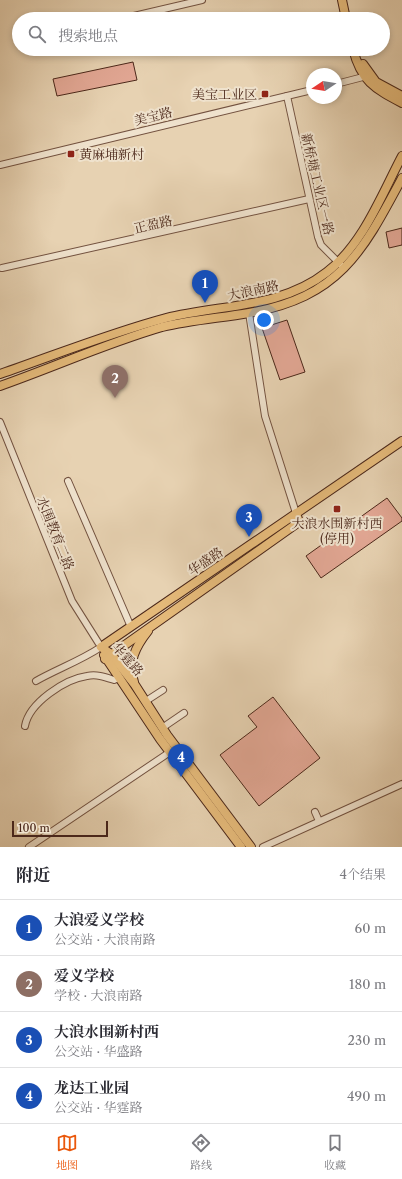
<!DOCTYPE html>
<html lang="zh">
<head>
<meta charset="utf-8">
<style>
	:root { --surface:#fff; --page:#f7f7f7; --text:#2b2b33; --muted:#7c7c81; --line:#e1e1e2; --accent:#ea580c }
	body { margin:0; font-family:"Libre Caslon Text","Noto Serif SC",serif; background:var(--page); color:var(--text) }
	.compass { position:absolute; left:306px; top:68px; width:36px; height:36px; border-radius:50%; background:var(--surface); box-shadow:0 2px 6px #0003; rotate:258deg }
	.scale { position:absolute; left:12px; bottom:10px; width:96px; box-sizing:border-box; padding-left:4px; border:2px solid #4c281a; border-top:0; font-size:11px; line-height:14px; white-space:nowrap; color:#4c281a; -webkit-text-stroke:3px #efe2cd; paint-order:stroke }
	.you { position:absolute; left:264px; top:320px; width:14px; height:14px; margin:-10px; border:3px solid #fff; border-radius:50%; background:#1a73e8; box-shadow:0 0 0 6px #1a73e833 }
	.badge { display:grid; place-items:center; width:26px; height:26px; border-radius:50%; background:var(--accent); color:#fff; font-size:13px; font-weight:700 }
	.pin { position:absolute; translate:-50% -33px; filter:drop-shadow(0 1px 2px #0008) }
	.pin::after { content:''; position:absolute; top:21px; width:14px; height:12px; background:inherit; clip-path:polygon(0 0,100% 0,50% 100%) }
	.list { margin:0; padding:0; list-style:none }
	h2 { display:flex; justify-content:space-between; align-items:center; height:52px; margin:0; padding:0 16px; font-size:17px }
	h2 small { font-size:13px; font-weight:400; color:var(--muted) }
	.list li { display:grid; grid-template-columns:26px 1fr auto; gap:12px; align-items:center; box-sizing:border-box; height:56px; padding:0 16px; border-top:1px solid var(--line) }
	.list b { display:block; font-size:15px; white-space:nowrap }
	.list p { margin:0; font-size:13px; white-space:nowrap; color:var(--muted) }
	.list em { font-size:13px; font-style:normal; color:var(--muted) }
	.icon { flex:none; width:22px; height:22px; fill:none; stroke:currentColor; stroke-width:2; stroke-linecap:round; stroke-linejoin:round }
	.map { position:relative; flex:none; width:402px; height:847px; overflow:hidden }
	.search { position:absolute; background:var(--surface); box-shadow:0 2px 6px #0003; left:12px; right:12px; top:12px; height:44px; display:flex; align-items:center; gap:10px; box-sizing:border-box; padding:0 14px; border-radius:22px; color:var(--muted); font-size:15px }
	.sheet { height:276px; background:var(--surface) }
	nav { display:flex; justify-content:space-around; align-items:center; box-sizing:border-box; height:56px; border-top:1px solid var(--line); background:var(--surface); font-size:11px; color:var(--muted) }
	nav a { display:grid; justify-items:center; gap:2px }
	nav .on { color:var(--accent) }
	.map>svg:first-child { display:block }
	.building { fill:#e2a794; stroke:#4c281a }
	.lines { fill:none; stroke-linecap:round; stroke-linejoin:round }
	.minor-casing { stroke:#735240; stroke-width:8 }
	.major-casing { stroke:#4c281a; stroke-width:10 }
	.minor { stroke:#efe2cd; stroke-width:6 }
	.major { stroke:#e4b979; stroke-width:8 }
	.poi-dot { fill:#8f2418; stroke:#efe2cd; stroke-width:1.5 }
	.labels { text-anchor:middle; stroke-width:4; stroke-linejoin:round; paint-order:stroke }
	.poi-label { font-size:13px; fill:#4c281a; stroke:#efe2cd; text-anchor:end }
	.street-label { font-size:13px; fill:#4c281a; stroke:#efe2cd }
</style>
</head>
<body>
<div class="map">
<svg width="402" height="847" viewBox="0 0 402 847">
	<rect width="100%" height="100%" fill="#e7d2b2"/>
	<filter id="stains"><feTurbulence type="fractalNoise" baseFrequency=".005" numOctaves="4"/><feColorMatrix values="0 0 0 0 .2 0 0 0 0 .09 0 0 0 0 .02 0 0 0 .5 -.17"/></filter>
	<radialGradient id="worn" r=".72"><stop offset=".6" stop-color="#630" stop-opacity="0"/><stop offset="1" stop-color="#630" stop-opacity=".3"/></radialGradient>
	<g class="building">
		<path d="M133 62 137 80 57 96 53 79Z"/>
		<path d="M402 228V245L389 248 386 232Z"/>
		<path d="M287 320 305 372 280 380 262 328Z"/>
		<path d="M387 498 402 518V521L321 578 306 556Z"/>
		<path d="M273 697 320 758 259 806 220 755 257 727 248 716Z"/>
	</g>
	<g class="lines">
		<defs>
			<g id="minor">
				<path d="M121 19 202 0"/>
				<path d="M336 84 367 76"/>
				<path d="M287 96 318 237 321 245 340 264"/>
				<path d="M0 165 312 90"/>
				<path d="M2 268 309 199"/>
				<path d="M249 313 265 416 296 513"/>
				<path d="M0 422 72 601 101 647C80 661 57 669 36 681"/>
				<path d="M68 481 131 627"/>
				<path d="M146 701 163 690"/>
				<path d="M25 726C29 703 65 679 87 676 97 674 105 677 114 680L119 678"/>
				<path d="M162 728 184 713"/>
				<path d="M315 812 319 821"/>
				<path d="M29 847 170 752"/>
				<path d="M263 847 402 784"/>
			</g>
			<g id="major">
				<path d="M342 0 346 19"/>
				<path d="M353 49C361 81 374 88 402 103"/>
				<path d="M363 64 376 82 402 96"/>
				<path d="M0 374C55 355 110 333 166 318 221 304 280 309 327 272 363 244 381 196 402 156"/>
				<path d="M0 386C54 367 107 343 162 327 191 320 220 318 249 313 339 297 362 253 402 178"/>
				<path d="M101 647 402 441"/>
				<path d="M101 647 111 654 135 685 167 735 251 847"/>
				<path d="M104 655 160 739 241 847"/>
				<path d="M105 659 299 522 296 513"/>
				<path d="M134 682C127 663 136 646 148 631"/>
			</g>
		</defs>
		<use href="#minor" class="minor-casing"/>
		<use href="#major" class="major-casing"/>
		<use href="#minor" class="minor"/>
		<use href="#major" class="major"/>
	</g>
	<g class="poi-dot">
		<rect x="261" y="90" width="8" height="8" rx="2"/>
		<rect x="67" y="150" width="8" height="8" rx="2"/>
		<rect x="333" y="505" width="8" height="8" rx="2"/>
	</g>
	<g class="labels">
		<g class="poi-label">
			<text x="257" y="99">美宝工业区</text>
			<text x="79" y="159" text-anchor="start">黄麻埔新村</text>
			<text x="337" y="528" text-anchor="middle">大浪水围新村西<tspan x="337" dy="15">(停用)</tspan></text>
		</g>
		<g class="street-label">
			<text transform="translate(153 116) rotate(-14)" y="5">美宝路</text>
			<text transform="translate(318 184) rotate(77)" y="5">新桥塘工业区一路</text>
			<text transform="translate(153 224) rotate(-13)" y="5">正盈路</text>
			<text transform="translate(253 290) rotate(-12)" y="5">大浪南路</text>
			<text transform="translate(56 533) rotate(68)" y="5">水围教育二路</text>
			<text transform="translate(205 561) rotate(-34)" y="5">华盛路</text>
			<text transform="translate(128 659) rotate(48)" y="5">华霆路</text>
		</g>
	</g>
	<rect width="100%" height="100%" filter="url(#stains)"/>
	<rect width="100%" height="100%" fill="url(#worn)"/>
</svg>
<svg class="compass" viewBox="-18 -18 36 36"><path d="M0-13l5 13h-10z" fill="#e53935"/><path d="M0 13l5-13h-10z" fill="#7c7c81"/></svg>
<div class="scale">100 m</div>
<div class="you"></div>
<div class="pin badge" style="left:205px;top:303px;background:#1a4fb4">1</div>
<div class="pin badge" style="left:115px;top:398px;background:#8d6e63">2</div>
<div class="pin badge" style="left:249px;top:537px;background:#1a4fb4">3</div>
<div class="pin badge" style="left:181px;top:777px;background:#1a4fb4">4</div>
<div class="search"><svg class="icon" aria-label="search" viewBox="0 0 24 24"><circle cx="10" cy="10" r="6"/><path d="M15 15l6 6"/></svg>搜索地点</div>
</div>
<section class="sheet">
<h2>附近<small>4个结果</small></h2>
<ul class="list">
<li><span class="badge" style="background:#1a4fb4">1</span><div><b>大浪爱义学校</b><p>公交站 · 大浪南路</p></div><em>60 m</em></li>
<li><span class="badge" style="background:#8d6e63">2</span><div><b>爱义学校</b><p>学校 · 大浪南路</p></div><em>180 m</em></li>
<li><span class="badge" style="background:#1a4fb4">3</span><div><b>大浪水围新村西</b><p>公交站 · 华盛路</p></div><em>230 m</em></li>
<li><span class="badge" style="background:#1a4fb4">4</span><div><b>龙达工业园</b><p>公交站 · 华霆路</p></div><em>490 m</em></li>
</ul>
</section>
<nav>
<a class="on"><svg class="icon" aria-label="map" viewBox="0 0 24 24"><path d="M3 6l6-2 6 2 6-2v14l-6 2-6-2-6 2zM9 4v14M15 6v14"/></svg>地图</a>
<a><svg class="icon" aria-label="directions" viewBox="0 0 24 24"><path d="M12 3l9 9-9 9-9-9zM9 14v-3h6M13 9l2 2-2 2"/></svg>路线</a>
<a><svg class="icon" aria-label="saved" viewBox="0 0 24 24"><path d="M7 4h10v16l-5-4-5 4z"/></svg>收藏</a>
</nav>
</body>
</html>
